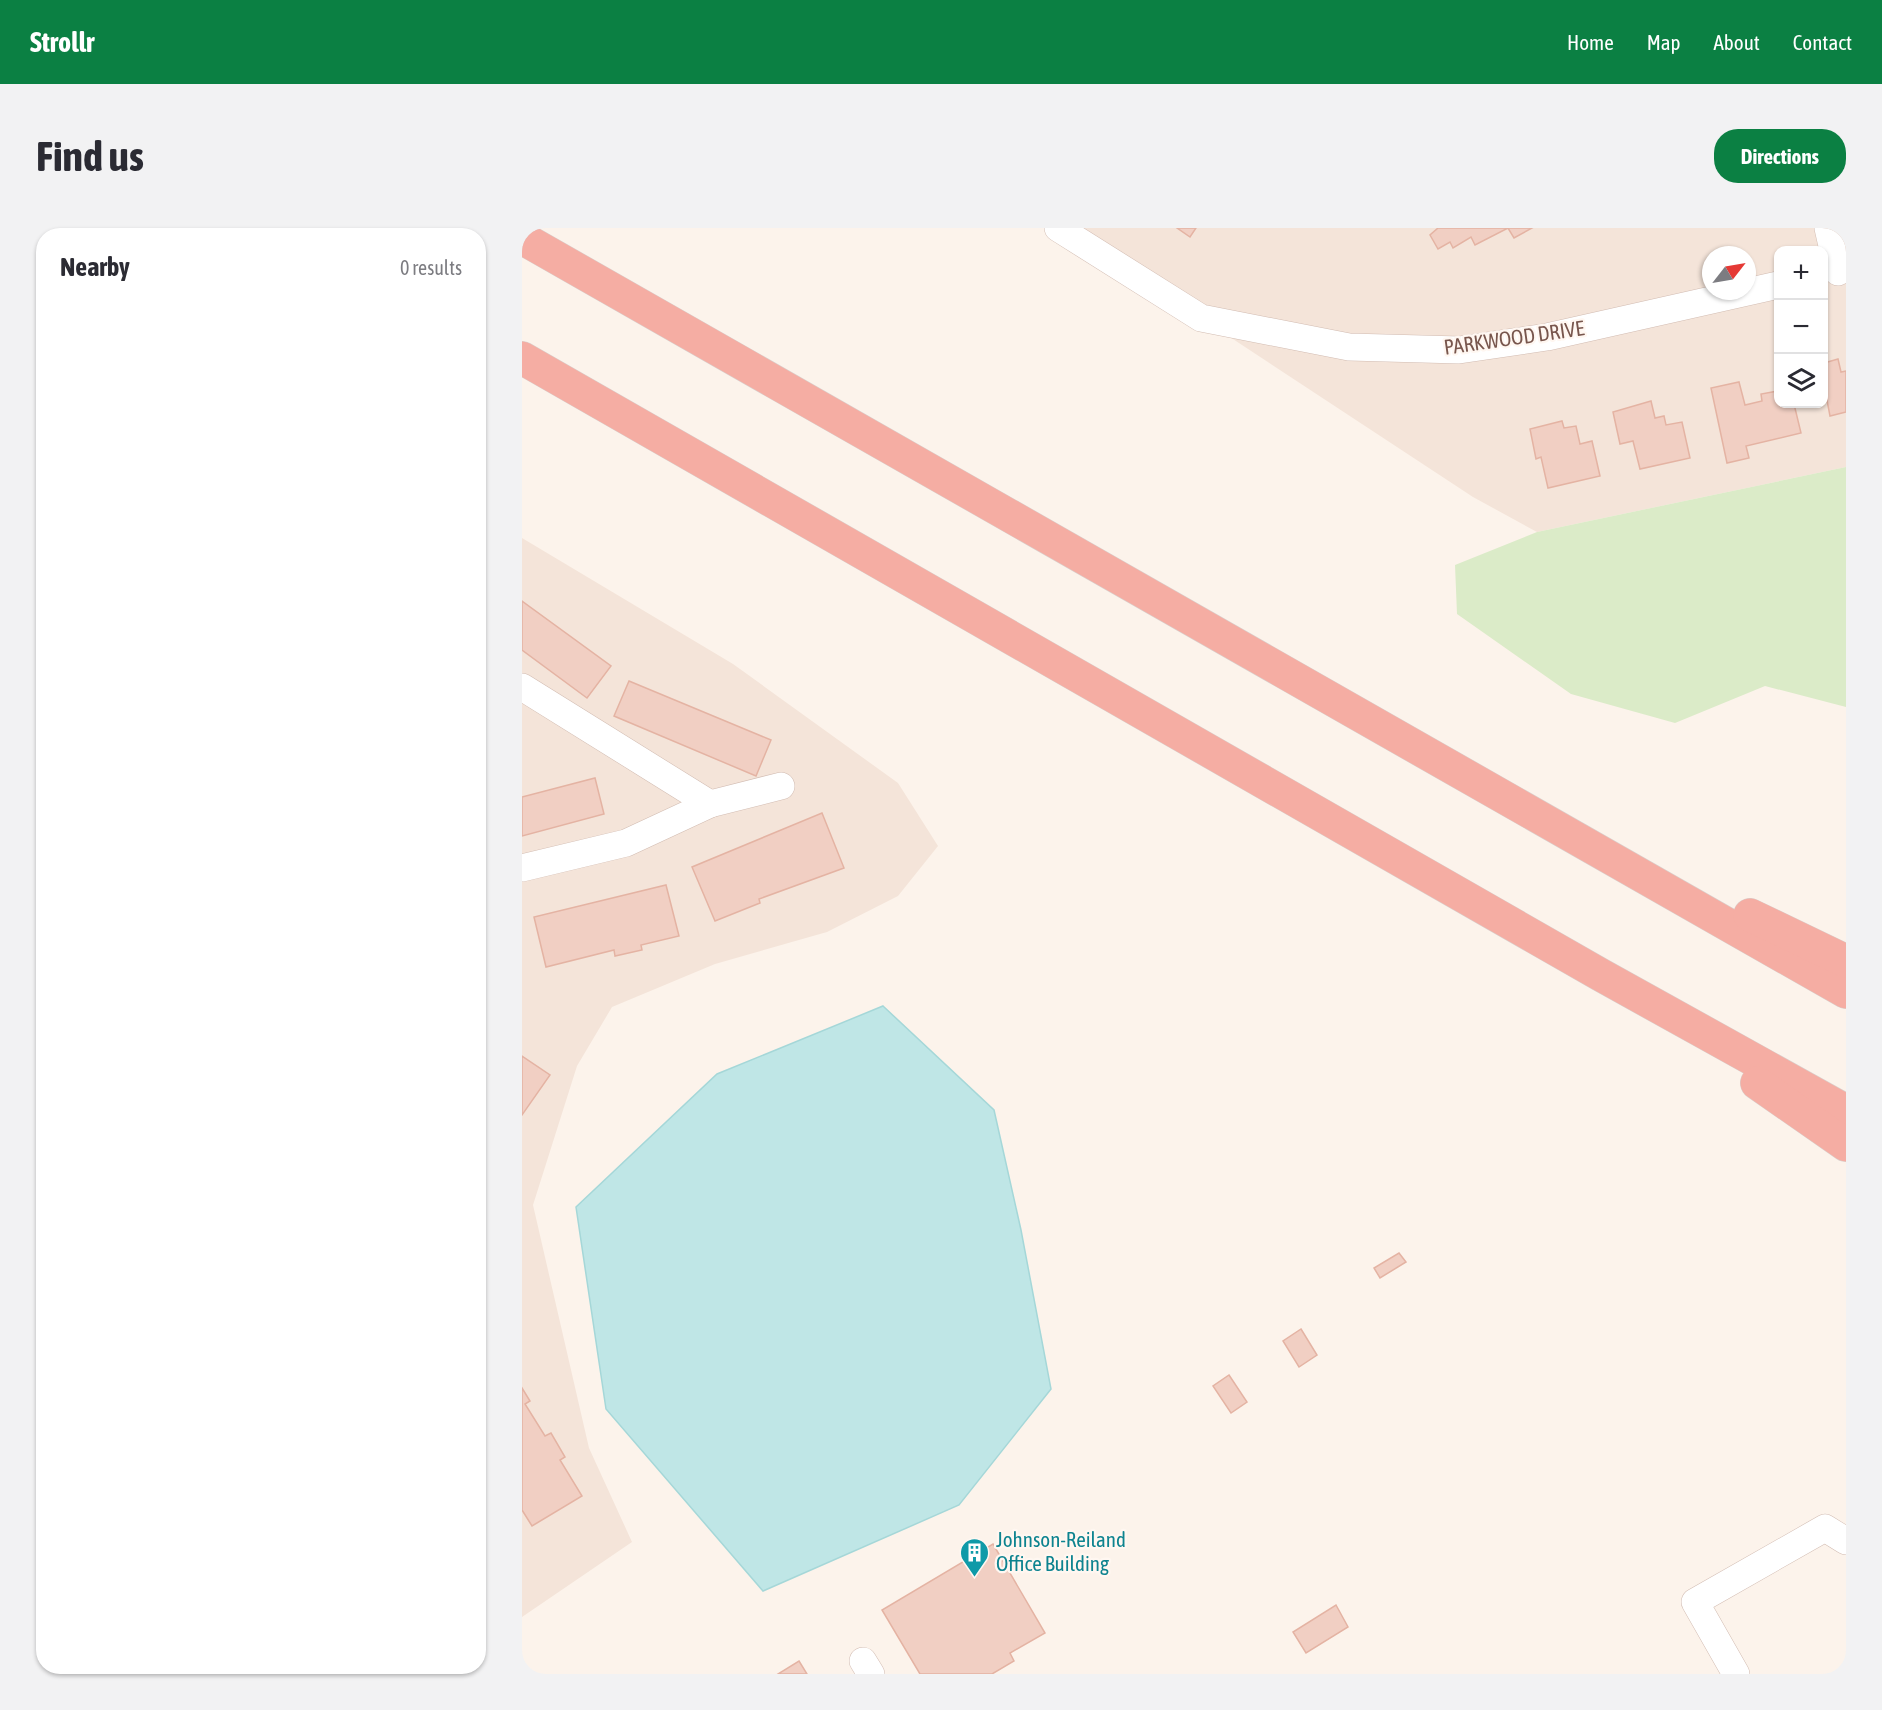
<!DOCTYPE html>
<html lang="en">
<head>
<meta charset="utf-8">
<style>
	:root { --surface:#fff; --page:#f2f2f3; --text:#2b2b33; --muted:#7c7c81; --line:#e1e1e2; --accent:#0b8043 }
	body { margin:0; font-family:"Asap Condensed",sans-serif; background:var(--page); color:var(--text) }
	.controls { position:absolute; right:18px; top:18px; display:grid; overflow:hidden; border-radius:12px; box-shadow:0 2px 4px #0004 }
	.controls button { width:54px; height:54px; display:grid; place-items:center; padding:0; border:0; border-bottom:2px solid var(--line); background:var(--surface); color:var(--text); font:30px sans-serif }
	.compass { position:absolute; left:1180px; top:18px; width:54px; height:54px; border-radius:50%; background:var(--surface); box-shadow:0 2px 4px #0004; rotate:59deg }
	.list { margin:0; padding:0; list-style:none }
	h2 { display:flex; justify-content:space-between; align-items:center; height:78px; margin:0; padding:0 24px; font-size:26px }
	h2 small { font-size:20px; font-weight:400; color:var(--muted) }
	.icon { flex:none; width:33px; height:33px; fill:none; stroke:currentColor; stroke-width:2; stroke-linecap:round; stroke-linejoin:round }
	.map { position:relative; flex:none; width:1324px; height:1446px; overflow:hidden; border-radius:24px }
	header { display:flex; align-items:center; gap:36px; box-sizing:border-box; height:84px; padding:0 30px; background:var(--accent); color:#fff }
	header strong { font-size:28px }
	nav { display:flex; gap:33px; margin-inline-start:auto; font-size:21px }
	.intro { display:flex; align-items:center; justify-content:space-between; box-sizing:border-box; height:144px; padding:0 36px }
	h1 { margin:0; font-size:42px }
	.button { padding:15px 27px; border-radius:24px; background:var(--accent); color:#fff; font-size:21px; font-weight:700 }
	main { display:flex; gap:36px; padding:0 36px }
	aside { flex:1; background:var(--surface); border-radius:24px; box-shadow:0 2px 4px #0004 }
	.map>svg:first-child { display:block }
	.residential { fill:#f4e4d9; fill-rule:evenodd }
	.green { fill:#dbebc8 }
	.water { fill:#bfe6e6; stroke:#a5d7d8; stroke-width:1.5 }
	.building { fill:#f1cfc3; stroke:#e4b3a3; stroke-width:1.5 }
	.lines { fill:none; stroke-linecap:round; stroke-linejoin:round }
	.minor-casing { stroke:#d2bcb2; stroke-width:28 }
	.highway-casing { stroke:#d9d0cd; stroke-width:34 }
	.minor { stroke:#fff; stroke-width:27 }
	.highway { stroke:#f5ada3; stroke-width:33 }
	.labels { text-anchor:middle; stroke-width:4.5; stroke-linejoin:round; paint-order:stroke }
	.street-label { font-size:21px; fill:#78564d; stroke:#fff7f1 }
	.culture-label { font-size:21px; fill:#0d838f; stroke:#fff7f1; text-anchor:start }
</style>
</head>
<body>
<header>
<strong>Strollr</strong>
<nav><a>Home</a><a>Map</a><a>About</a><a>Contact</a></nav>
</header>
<div class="intro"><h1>Find us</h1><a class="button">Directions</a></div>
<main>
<aside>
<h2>Nearby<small>0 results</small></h2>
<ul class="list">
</ul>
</aside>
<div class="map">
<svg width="1324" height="1446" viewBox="0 0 1324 1446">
	<rect width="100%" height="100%" fill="#fcf3eb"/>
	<g class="residential">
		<path d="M522 0H1324V239L1015 304 951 269 679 90ZM1256 22H1302V176H1256ZM1189 27H1225V63H1189Z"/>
		<path d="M0 310 211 436 376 555 416 618 376 668 305 704 193 736 90 779 55 838 11 977 67 1220 110 1314 0 1389Z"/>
	</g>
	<path class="green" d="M1324 239V479L1243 458 1153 495 1049 466 935 386 933 337 1015 304Z"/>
	<path class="water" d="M361 778 472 882 499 1002 529 1161 437 1277 241 1363 84 1181 54 979 195 846Z"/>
	<g class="building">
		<path d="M655 0H674L668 9Z"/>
		<path d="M916 0H1010L992 10 986 0 953 17 949 9 931 20 928 14 916 21 908 7Z"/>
		<path d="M1316 131 1319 144 1324 143V184L1308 188 1304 167H1302V135Z"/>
		<path d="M1217 154 1223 177 1240 173 1239 166 1256 163V176H1272L1279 205 1224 218 1227 230 1205 235 1189 160Z"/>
		<path d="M1129 173 1133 190 1142 188 1144 197 1160 194 1168 230 1118 241 1111 213 1098 216 1091 184Z"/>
		<path d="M1040 193 1042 200 1054 198 1058 216 1070 213 1078 248 1026 260 1019 229 1014 231 1008 201Z"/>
		<path d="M0 373 89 438 65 470 0 422Z"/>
		<path d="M107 453 249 512 234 548 92 488Z"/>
		<path d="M73 550 82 586 0 608V569Z"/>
		<path d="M300 585 322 640 237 671 238 675 193 693 170 639Z"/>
		<path d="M144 657 157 708 119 717 120 722 93 728 92 722 24 739 12 689Z"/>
		<path d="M0 828 28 847 0 887Z"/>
		<path d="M877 1025 884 1034 858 1050 852 1040Z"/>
		<path d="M779 1101 795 1127 777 1139 761 1113Z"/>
		<path d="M707 1147 725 1174 709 1185 691 1158Z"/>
		<path d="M0 1160 8 1173 3 1176 23 1208 29 1205 43 1229 38 1232 60 1268 10 1298 0 1282Z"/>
		<path d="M471 1316 523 1405 488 1425 492 1433 470 1446H398L360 1382Z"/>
		<path d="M814 1377 826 1399 784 1425 771 1404Z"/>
		<path d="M277 1433 285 1446H256Z"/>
	</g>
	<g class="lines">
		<defs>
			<g id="minor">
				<path d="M536 0 679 90 827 119 937 122 1025 109 1256 57"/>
				<path d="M1306 0 1316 44"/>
				<path d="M0 459 188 576 104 615 0 640"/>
				<path d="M188 576 259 558"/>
				<path d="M341 1433 349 1446"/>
				<path d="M1214 1446 1173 1374 1303 1300 1324 1313"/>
			</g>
			<g id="highway">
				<path d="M0 10 1324 764"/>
				<path d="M0 130 1079 747 1324 883"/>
				<path d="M1228 687 1324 733"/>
				<path d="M1235 855 1324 917"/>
			</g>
		</defs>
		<use href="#minor" class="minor-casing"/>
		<use href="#highway" class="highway-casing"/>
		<use href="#minor" class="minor"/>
		<use href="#highway" class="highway"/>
	</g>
	<defs>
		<symbol id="building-pin" viewBox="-11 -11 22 30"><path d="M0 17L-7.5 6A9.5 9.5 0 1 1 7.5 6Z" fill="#0f9aa8" stroke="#fff7f1"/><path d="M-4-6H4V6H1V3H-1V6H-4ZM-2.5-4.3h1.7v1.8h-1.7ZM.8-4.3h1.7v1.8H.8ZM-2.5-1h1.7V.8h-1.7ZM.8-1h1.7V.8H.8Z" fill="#fff"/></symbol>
	</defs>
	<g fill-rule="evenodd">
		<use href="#building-pin" x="436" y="1308" width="33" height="45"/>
	</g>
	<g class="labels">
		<g class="street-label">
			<text transform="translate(992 110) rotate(-8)" y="7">PARKWOOD DRIVE</text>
		</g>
		<g class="culture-label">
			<text x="474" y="1319">Johnson-Reiland<tspan x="474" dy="24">Office Building</tspan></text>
		</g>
	</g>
</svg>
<div class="controls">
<button>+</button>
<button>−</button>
<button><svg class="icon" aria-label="layers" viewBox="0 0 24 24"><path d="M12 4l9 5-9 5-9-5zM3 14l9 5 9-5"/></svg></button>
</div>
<svg class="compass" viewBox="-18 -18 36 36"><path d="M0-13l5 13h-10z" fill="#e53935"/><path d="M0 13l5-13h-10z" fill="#7c7c81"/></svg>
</div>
</main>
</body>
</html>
